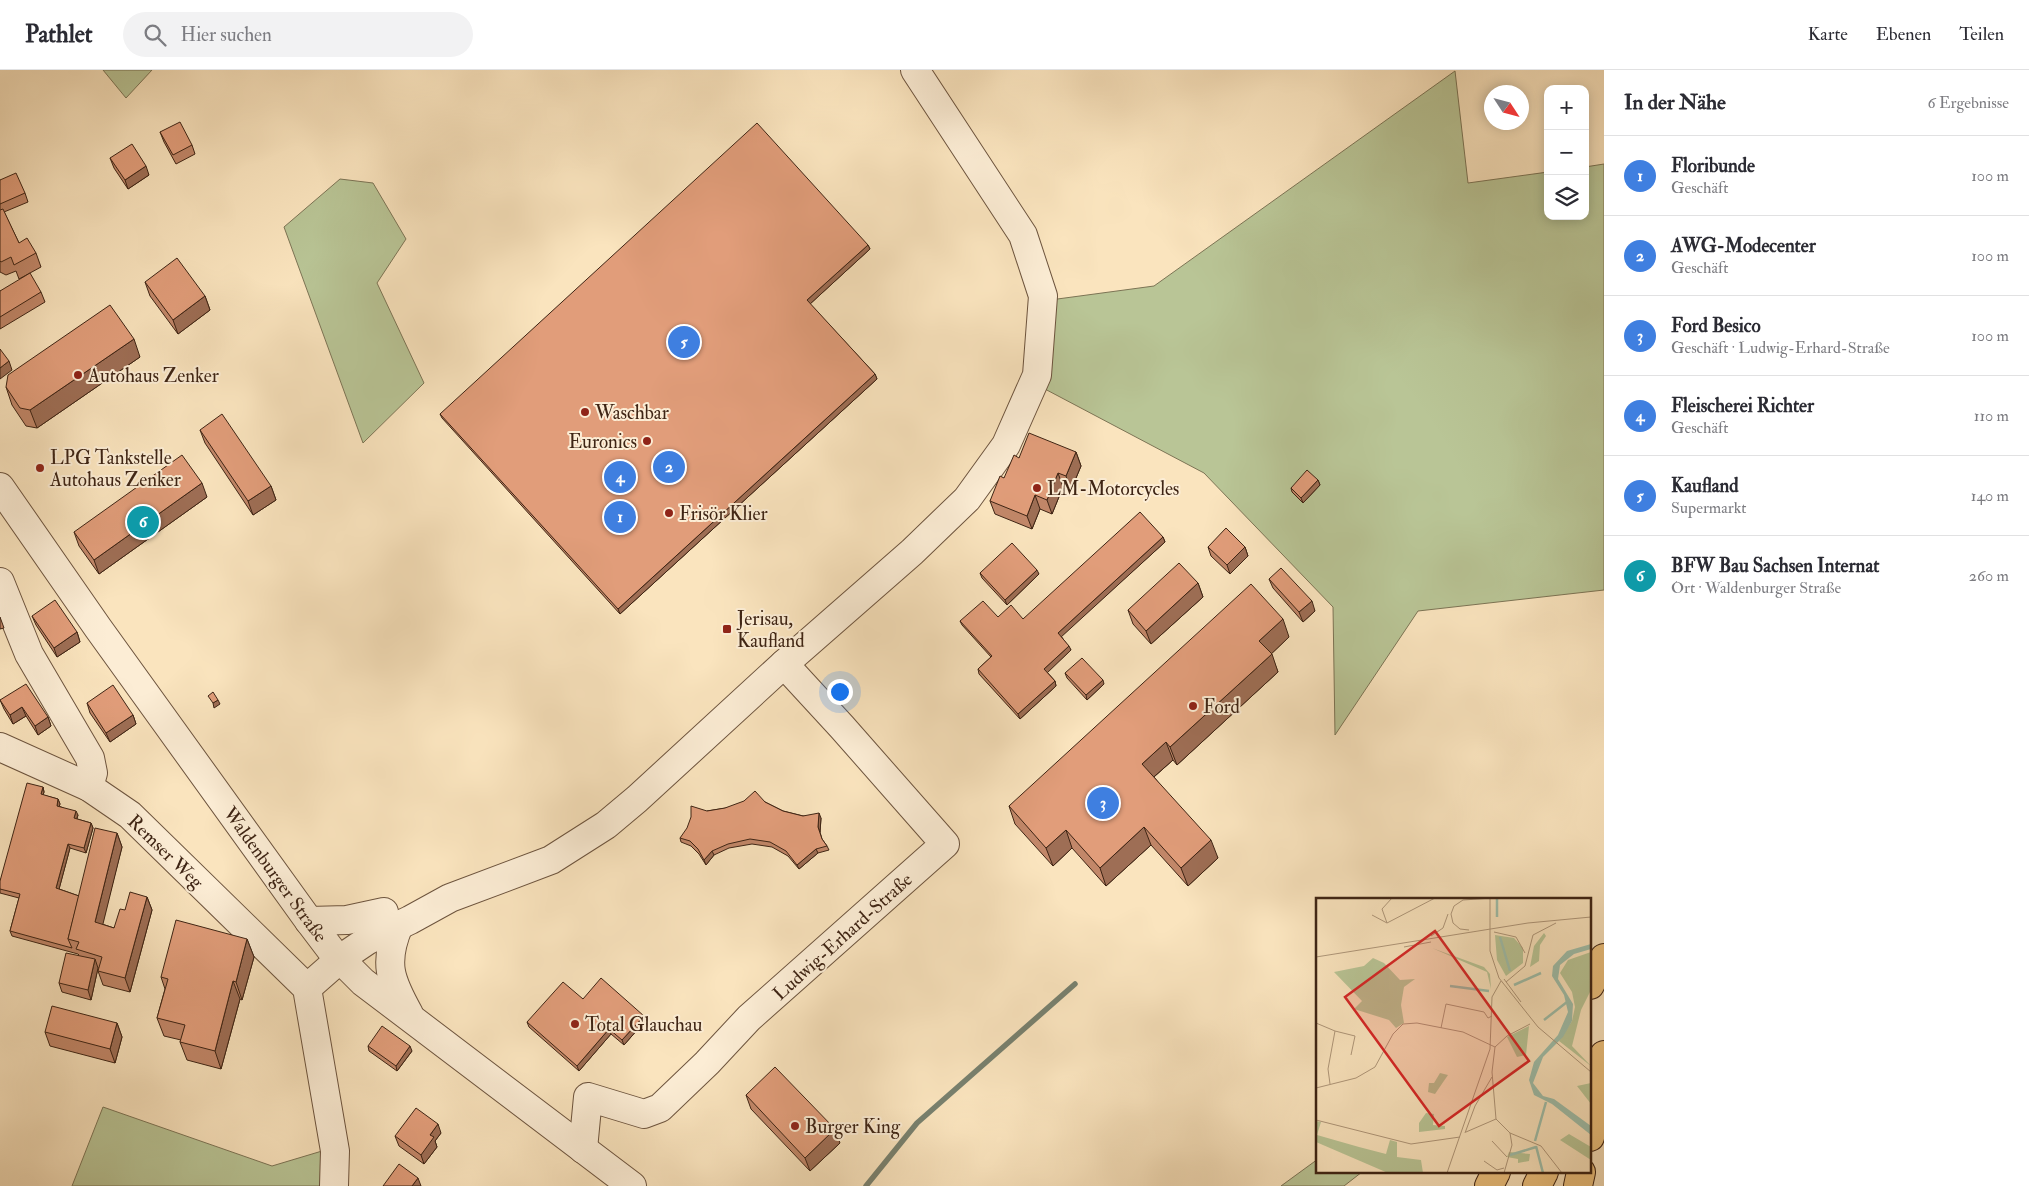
<!DOCTYPE html>
<html lang="de">
<head>
<meta charset="utf-8">
<style>
	:root { --surface:#fff; --page:#f2f2f3; --text:#2b2b33; --muted:#7c7c81; --line:#e1e1e2; --accent:#db2777 }
	body { margin:0; font-family:"IM FELL Double Pica",serif; background:var(--page); color:var(--text) }
	.controls { position:absolute; right:15px; top:15px; display:grid; overflow:hidden; border-radius:10px; box-shadow:0 2px 12px #0003 }
	.controls button { width:45px; height:45px; display:grid; place-items:center; padding:0; border:0; border-bottom:1px solid var(--line); background:var(--surface); color:var(--text); font:25px sans-serif }
	.compass { position:absolute; left:1484px; top:15px; width:45px; height:45px; border-radius:50%; background:var(--surface); box-shadow:0 2px 12px #0003; rotate:126deg }
	.you { position:absolute; left:839px; top:621px; width:18px; height:18px; margin:-12px; border:4px solid #fff; border-radius:50%; background:#1a73e8; box-shadow:0 0 0 8px #1a73e833 }
	.badge { display:grid; place-items:center; width:32px; height:32px; border-radius:50%; background:var(--accent); color:#fff; font-size:16px; font-weight:700 }
	.pin { position:absolute; translate:-50% -50%; border:2px solid #fff; box-shadow:0 1px 5px #0006 }
	.list { margin:0; padding:0; list-style:none }
	h2 { display:flex; justify-content:space-between; align-items:center; height:65px; margin:0; padding:0 20px; font-size:21px }
	h2 small { font-size:16px; font-weight:400; color:var(--muted) }
	.list li { display:grid; grid-template-columns:32px 1fr auto; gap:15px; align-items:center; box-sizing:border-box; height:80px; padding:0 20px; border-top:1px solid var(--line) }
	.list b { display:block; font-size:19px; white-space:nowrap }
	.list p { margin:0; font-size:16px; white-space:nowrap; color:var(--muted) }
	.list em { font-size:16px; font-style:normal; color:var(--muted) }
	.icon { flex:none; width:28px; height:28px; fill:none; stroke:currentColor; stroke-width:2; stroke-linecap:round; stroke-linejoin:round }
	.map { position:relative; flex:none; width:1604px; height:1116px; overflow:hidden }
	header { display:flex; align-items:center; gap:30px; box-sizing:border-box; height:70px; padding:0 25px; background:var(--surface); border-bottom:1px solid var(--line) }
	header strong { font-size:24px }
	nav { display:flex; gap:28px; margin-inline-start:auto; font-size:18px }
	.search { width:350px; height:45px; background:var(--page); display:flex; align-items:center; gap:12px; box-sizing:border-box; padding:0 18px; border-radius:28px; color:var(--muted); font-size:19px }
	main { display:flex }
	aside { flex:1; background:var(--surface) }
	.map>svg:first-child { display:block }
	.green { fill:#b9c596; stroke:#7c7455 }
	.lines { fill:none; stroke-linecap:round; stroke-linejoin:round }
	.stream { stroke:#78816f; stroke-width:5.5 }
	.minor-casing { stroke:#6d543e; stroke-width:30 }
	.highway-casing { stroke:#3e2414; stroke-width:30 }
	.minor { stroke:#fcedd5; stroke-width:28 }
	.highway { stroke:#edc27f; stroke-width:28 }
	.wall { fill:#c28769; stroke:#3e2414 }
	.shaded-wall { fill:#9e6e55; stroke:#3e2414 }
	.building { fill:#e19d7a; stroke:#3e2414 }
	.poi-dot { fill:#8f2418; stroke:#fcedd5; stroke-width:2 }
	.labels { text-anchor:middle; stroke-width:4; stroke-linejoin:round; paint-order:stroke }
	.poi-label { font-size:19px; fill:#3e2414; stroke:#fcedd5; text-anchor:start }
	.street-label { font-size:19px; fill:#3e2414; stroke:#fcedd5 }
	.inset-river { fill:none; stroke:#9fbfab; stroke-width:2.5 }
	.inset-road { fill:none; stroke:#af977a; stroke-width:1 }
	.view { fill:#d62828; fill-opacity:0.15; stroke:#d62828; stroke-width:2.5 }
	.inset-edge { fill:none; stroke:#3e2414; stroke-width:2.5 }
</style>
</head>
<body>
<header>
<strong>Pathlet</strong>
<div class="search"><svg class="icon" aria-label="search" viewBox="0 0 24 24"><circle cx="10" cy="10" r="6"/><path d="M15 15l6 6"/></svg>Hier suchen</div>
<nav><a>Karte</a><a>Ebenen</a><a>Teilen</a></nav>
</header>
<main>
<div class="map">
<svg width="1604" height="1116" viewBox="0 0 1604 1116">
	<rect width="100%" height="100%" fill="#fae4be"/>
	<filter id="stains"><feTurbulence type="fractalNoise" baseFrequency=".004" numOctaves="4"/><feColorMatrix values="0 0 0 0 .2 0 0 0 0 .09 0 0 0 0 .02 0 0 0 .5 -.17"/></filter>
	<radialGradient id="worn" r=".72"><stop offset=".6" stop-color="#630" stop-opacity="0"/><stop offset="1" stop-color="#630" stop-opacity=".3"/></radialGradient>
	<g class="green">
		<path d="M103 0H152L126 28Z"/>
		<path d="M1455 1 1468 113 1548 102V146H1585V97L1604 94V520L1418 541 1335 665 1333 537 1204 403 1043 318 1050 230 1154 216Z"/>
		<path d="M340 109 373 113 406 169 377 213 424 313 363 373 284 157Z"/>
		<path d="M103 1037 272 1096 322 1081 321 1116H72Z"/>
		<path d="M1318 1089V1102H1362L1344 1116H1281Z"/>
	</g>
	<g class="lines">
		<path class="stream" d="M866 1116 917 1053 1075 914"/>
		<defs>
			<g id="minor">
				<path d="M0 417 98 558 309 851 331 880 363 912 632 1116"/>
				<path d="M0 512 29 584 90 688 93 703 89 717"/>
				<path d="M0 677 89 717 130 745 307 918 335 1081 334 1116"/>
				<path d="M309 851 347 850 384 842"/>
				<path d="M399 855C383 893 390 910 409 944"/>
				<path d="M307 918 340 889 368 870 410 850 450 828 551 790 606 755 637 729 784 594 912 482 967 429 1006 375 1037 305 1043 226 1023 165 915 0"/>
				<path d="M583 1079 588 1027 644 1044 660 1038 707 993 749 948 945 774 842 657 784 594"/>
			</g>
			<g id="highway">
				<path d="M1590 915 1604 888"/>
				<path d="M1590 1012 1604 985"/>
				<path d="M1590 1067 1604 1018"/>
				<path d="M1489 1116 1496 1102"/>
				<path d="M1537 1116 1544 1102"/>
				<path d="M1578 1116 1581 1102"/>
			</g>
		</defs>
		<use href="#minor" class="minor-casing"/>
		<use href="#highway" class="highway-casing"/>
		<use href="#minor" class="minor"/>
		<use href="#highway" class="highway"/>
	</g>
	<g class="wall">
		<path d="M160 62 192 75 195 84 176 94 164 72Z"/>
		<path d="M110 88 149 105 128 119 114 98Z"/>
		<path d="M0 110 25 123 28 132 4 142 19 173 36 183 41 197 19 209 16 201 6 205 0 202Z"/>
		<path d="M868 175 870 179 810 234 875 304 877 309 620 544 442 348 440 344Z"/>
		<path d="M145 212 205 226 210 240 178 264 150 226Z"/>
		<path d="M0 221 41 222 45 232 0 259Z"/>
		<path d="M140 287 37 358 26 356 12 335 6 317Z"/>
		<path d="M200 360 271 416 276 430 253 445 205 373Z"/>
		<path d="M1076 382 1081 396 1071 420 1063 417 1052 444 1040 439 1032 459 995 444 990 431 1019 388Z"/>
		<path d="M1318 410 1320 415 1303 433 1292 422 1291 418Z"/>
		<path d="M207 427 99 504 79 476 74 462Z"/>
		<path d="M1163 467 1165 472 1061 566 1071 580 1047 602 1055 611 1056 616 1020 649 979 604 978 599 991 587 962 555 960 551 998 547 1023 549Z"/>
		<path d="M1208 477H1245L1248 486 1230 504 1211 486Z"/>
		<path d="M980 503 1039 504 1007 535 982 508Z"/>
		<path d="M1269 509 1315 541 1303 552 1273 518Z"/>
		<path d="M1198 513 1203 527 1151 574 1133 554 1128 540Z"/>
		<path d="M32 546 77 562 80 572 57 587 36 555Z"/>
		<path d="M0 547 4 558 0 559Z"/>
		<path d="M1289 567 1271 584 1278 602 1177 695 1173 690 1154 707 1218 788 1188 816 1151 775 1106 816 1072 778 1053 796 1015 754 1009 736Z"/>
		<path d="M1065 603 1104 614 1087 630 1067 608Z"/>
		<path d="M0 630 48 647 51 656 38 665 26 646 13 654 4 639Z"/>
		<path d="M87 633 133 645 136 654 110 672 90 643Z"/>
		<path d="M43 717 44 722 43 725 58 729 60 734 59 736 78 745 77 749 91 753 93 758 86 783 70 778 59 819 79 826 117 763 122 777 102 854 114 858 125 840 147 827 152 840 130 922 103 915 98 901 99 898H98L91 930 62 922 59 913 79 885 78 884 12 866 10 861 19 828 0 823V811Z"/>
		<path d="M765 732 783 741 803 746 821 748 820 762 822 769 827 776 829 780 818 783 799 799 788 786 772 777 752 774 729 778 714 785 706 795 699 784 691 776 681 772 680 768 707 741Z"/>
		<path d="M247 869 254 887 242 930 240 929 221 999 187 990 180 972 181 970 164 966 157 948 165 919 161 907Z"/>
		<path d="M583 929 645 951 624 975 611 964 579 1001 529 957 527 952Z"/>
		<path d="M117 953 122 967 115 993 50 976 45 962Z"/>
		<path d="M368 976 412 981 397 1001 369 981Z"/>
		<path d="M746 1025 840 1073 810 1101 751 1039Z"/>
		<path d="M441 1063 435 1071 437 1077 424 1094 399 1076 395 1066Z"/>
	</g>
	<g class="shaded-wall">
		<path d="M146 96 149 105 128 119 125 110Z"/>
		<path d="M868 175 870 179 809 235 807 230Z"/>
		<path d="M205 226 210 240 178 264 173 250Z"/>
		<path d="M134 269 140 287 37 358 30 340Z"/>
		<path d="M9 291 12 300 0 309V298Z"/>
		<path d="M875 304 877 309 620 544 618 539Z"/>
		<path d="M1076 382 1081 396 1071 420 1066 406Z"/>
		<path d="M1058 403 1063 417 1052 444 1047 430Z"/>
		<path d="M1318 410 1320 415 1303 433 1301 428Z"/>
		<path d="M202 413 207 427 99 504 94 490Z"/>
		<path d="M271 416 276 430 253 445 248 431Z"/>
		<path d="M1035 425 1040 439 1032 459 1027 446Z"/>
		<path d="M1163 467 1165 472 1060 568 1058 563Z"/>
		<path d="M1245 477 1248 486 1230 504 1227 495Z"/>
		<path d="M1037 500 1039 504 1007 535 1005 530Z"/>
		<path d="M1198 513 1203 527 1151 574 1146 561Z"/>
		<path d="M1312 531 1315 541 1303 552 1299 542Z"/>
		<path d="M1283 549 1289 567 1266 589 1259 571Z"/>
		<path d="M77 562 80 572 57 587 54 578Z"/>
		<path d="M1069 576 1071 580 1046 604 1044 599Z"/>
		<path d="M1272 584 1278 602 1177 695 1170 677Z"/>
		<path d="M1103 610 1104 614 1087 630 1086 625Z"/>
		<path d="M1055 611 1056 616 1020 649 1018 644Z"/>
		<path d="M218 630 220 634 214 638 213 633Z"/>
		<path d="M22 637 26 646 13 654 10 645Z"/>
		<path d="M133 645 136 654 110 672 106 663Z"/>
		<path d="M48 647 51 656 38 665 35 656Z"/>
		<path d="M1166 672 1173 690 1148 712 1142 694Z"/>
		<path d="M43 717 44 722 42 729 41 724Z"/>
		<path d="M58 729 60 734 58 740 57 736Z"/>
		<path d="M76 741 78 745 75 753 74 748Z"/>
		<path d="M819 743 821 748 820 762 818 757Z"/>
		<path d="M91 753 93 758 86 783 84 778Z"/>
		<path d="M1144 757 1151 775 1106 816 1100 798Z"/>
		<path d="M1066 760 1072 778 1053 796 1046 778Z"/>
		<path d="M117 763 122 777 100 866 95 852Z"/>
		<path d="M1211 770 1218 788 1188 816 1181 798Z"/>
		<path d="M68 774 70 778 58 823 56 818Z"/>
		<path d="M816 779 818 783 799 799 797 795Z"/>
		<path d="M712 781 714 785 706 795 704 790Z"/>
		<path d="M147 827 152 840 130 922 125 908Z"/>
		<path d="M247 869 254 887 242 930 236 912Z"/>
		<path d="M95 889 98 898 91 930 88 920Z"/>
		<path d="M233 911 240 929 221 999 215 981Z"/>
		<path d="M644 946 645 951 624 975 622 970Z"/>
		<path d="M117 953 122 967 115 993 110 979Z"/>
		<path d="M609 959 611 964 579 1001 577 996Z"/>
		<path d="M410 976 412 981 397 1001 396 996Z"/>
		<path d="M438 1054 441 1063 435 1071 437 1077 424 1094 421 1085 430 1065Z"/>
		<path d="M835 1059 840 1073 810 1101 805 1088Z"/>
		<path d="M418 1108 421 1116H412Z"/>
	</g>
	<g class="building">
		<path d="M180 52 192 75 173 85 160 62Z"/>
		<path d="M757 53 868 175 807 230 875 304 618 539 440 344Z"/>
		<path d="M132 74 146 96 125 110 110 88Z"/>
		<path d="M16 103 25 123 0 134V110Z"/>
		<path d="M3 139 19 173 27 168 36 183 14 195 11 187 1 192 0 191V140Z"/>
		<path d="M177 188 205 226 173 250 145 212Z"/>
		<path d="M30 203 41 222 0 247V221Z"/>
		<path d="M110 235 134 269 30 340 20 338 6 317 8 305Z"/>
		<path d="M0 279 9 291 0 298Z"/>
		<path d="M222 344 271 416 248 431 200 360Z"/>
		<path d="M1029 363 1076 382 1066 406 1058 403 1047 430 1035 425 1027 446 990 431 1000 406 1004 408 1014 385 1019 388Z"/>
		<path d="M182 385 202 413 94 490 74 462Z"/>
		<path d="M1307 400 1318 410 1301 428 1291 418Z"/>
		<path d="M1140 442 1163 467 1058 563 1069 576 1044 599 1055 611 1018 644 978 599 992 586 960 551 983 531 998 547 1011 535 1023 549Z"/>
		<path d="M1226 458 1245 477 1227 495 1208 477Z"/>
		<path d="M1012 473 1037 500 1005 530 980 503Z"/>
		<path d="M1179 493 1198 513 1146 561 1128 540Z"/>
		<path d="M1281 498 1312 531 1299 542 1269 509Z"/>
		<path d="M1251 514 1283 549 1259 571 1272 584 1170 677 1166 672 1142 694 1211 770 1181 798 1144 757 1100 798 1066 760 1046 778 1009 736Z"/>
		<path d="M55 530 77 562 54 578 32 546Z"/>
		<path d="M1082 588 1103 610 1086 625 1065 603Z"/>
		<path d="M26 614 48 647 35 656 22 637 10 645 0 630Z"/>
		<path d="M113 615 133 645 106 663 87 633Z"/>
		<path d="M213 622 218 630 213 633 208 626Z"/>
		<path d="M27 713 43 717 41 724 58 729 57 736 76 741 74 748 91 753 84 778 68 774 56 818 79 826 68 869 72 878 10 861 20 824 0 819V811Z"/>
		<path d="M755 721 765 732 783 741 803 746 819 743 818 757 822 769 827 776 816 779 797 795 786 781 770 772 750 769 728 774 712 781 704 790 698 779 690 771 680 768 687 758 691 747V736L707 741 725 738 744 731Z"/>
		<path d="M95 758 117 763 95 852 114 858 120 839 125 840 130 822 147 827 125 908 98 901 102 887 76 879 79 872 68 869Z"/>
		<path d="M176 850 247 869 236 912 233 911 215 981 180 972 185 955 157 948 168 909 161 907Z"/>
		<path d="M66 883 95 889 88 920 59 913Z"/>
		<path d="M601 908 644 946 622 970 609 959 577 996 527 952 563 912 583 929Z"/>
		<path d="M52 936 117 953 110 979 45 962Z"/>
		<path d="M382 956 410 976 396 996 368 976Z"/>
		<path d="M775 997 835 1059 805 1088 746 1025Z"/>
		<path d="M416 1038 438 1054 430 1065 434 1067 421 1085 395 1066Z"/>
		<path d="M399 1094 418 1108 412 1116H383Z"/>
	</g>
	<g class="poi-dot">
		<circle cx="78" cy="305" r="5"/>
		<circle cx="585" cy="342" r="5"/>
		<circle cx="647" cy="371" r="5"/>
		<circle cx="40" cy="398" r="5"/>
		<circle cx="1037" cy="418" r="5"/>
		<circle cx="669" cy="443" r="5"/>
		<rect x="722" y="554" width="10" height="10" rx="2.5"/>
		<circle cx="1193" cy="636" r="5"/>
		<circle cx="575" cy="954" r="5"/>
		<circle cx="795" cy="1056" r="5"/>
	</g>
	<g class="labels">
		<g class="poi-label">
			<text x="88" y="312">Autohaus Zenker</text>
			<text x="595" y="349">Waschbar</text>
			<text x="637" y="378" text-anchor="end">Euronics</text>
			<text x="50" y="394">LPG Tankstelle<tspan x="50" dy="22">Autohaus Zenker</tspan></text>
			<text x="1047" y="425">LM-Motorcycles</text>
			<text x="679" y="450">Frisör Klier</text>
			<text x="737" y="555">Jerisau,<tspan x="737" dy="22">Kaufland</tspan></text>
			<text x="1203" y="643">Ford</text>
			<text x="585" y="961">Total Glauchau</text>
			<text x="805" y="1063">Burger King</text>
		</g>
		<g class="street-label">
			<text transform="translate(166 781) rotate(44)" y="7">Remser Weg</text>
			<text transform="translate(276 804) rotate(54)" y="7">Waldenburger Straße</text>
			<text transform="translate(842 866) rotate(-42)" y="7">Ludwig-Erhard-Straße</text>
		</g>
	</g>
	<g transform="translate(1316 828)">
		<rect width="275" height="275" fill="#fae4be"/>
		<path d="M228 35 230 38 224 47 223 63 214 69 218 48ZM179 37 198 40 207 50V65L190 78 181 62ZM116 50 168 69 174 76 175 91 171 74ZM275 54V92L265 112 256 148 275 168 243 143 256 123 259 109 256 94 244 75 252 62ZM57 60 68 65 84 82 99 81 88 89 85 107 88 125 80 130 73 122 38 111 46 103 18 74 48 68ZM213 128 210 157 201 159 191 139ZM124 175 132 177 119 196 112 194 113 185H118ZM275 185V206L261 188ZM110 215 118 216 117 227 129 228V231L103 234V225ZM0 223 5 224 1 237 43 249 70 256 74 242 81 244V259L105 262 107 275H72L0 244ZM253 236 275 249V262L244 242ZM193 254 214 256 213 263 202 265V261L191 259Z" fill="#b9c596"/>
		<path d="M275 46V51L258 56 244 67 242 81 257 106 256 123 247 139 227 159 217 185 227 198 238 201 275 228V237L236 206 218 197 213 182 218 164 242 137 252 114 248 97 236 78 237 68 251 53Z" fill="#9fbfab"/>
		<path class="inset-river" d="M181 0V19M184 39 194 73M198 87 225 75M134 88 173 93M228 122 251 104M219 243 230 204M220 248 227 275M194 257 220 249"/>
		<path class="inset-road" d="M76 0 66 11 71 25 119 0M174 0V53L183 80 222 129 275 174M56 17 71 25M153 32 144 31 137 25 135 16 138 8 147 2 176 0M178 34 200 39 209 55M115 38 127 30 132 16M88 49 115 44M0 59 212 25 275 19M188 81 205 104M190 84 209 68 217 37 240 25M0 125 19 133 12 171 14 186M125 130 130 106 168 114 172 120 176 118M19 133 39 138 35 157M0 190 40 180 59 169 77 136 87 126 101 125 147 134 179 149M180 221 176 174 179 149 191 138 214 126M180 221 194 235 225 248 246 275M0 222 95 246 144 239M150 234 180 221M149 235 159 208 176 179M176 243 191 259M168 263 181 272 188 270M131 275 174 151 176 99 185 83M188 275 196 247 194 235"/>
		<path class="view" d="M119 33 213 163 123 228 29 99Z"/>
		<rect width="275" height="275" class="inset-edge"/>
	</g>
	<rect width="100%" height="100%" filter="url(#stains)"/>
	<rect width="100%" height="100%" fill="url(#worn)"/>
</svg>
<div class="controls">
<button>+</button>
<button>−</button>
<button><svg class="icon" aria-label="layers" viewBox="0 0 24 24"><path d="M12 4l9 5-9 5-9-5zM3 14l9 5 9-5"/></svg></button>
</div>
<svg class="compass" viewBox="-18 -18 36 36"><path d="M0-13l5 13h-10z" fill="#e53935"/><path d="M0 13l5-13h-10z" fill="#7c7c81"/></svg>
<div class="you"></div>
<div class="pin badge" style="left:620px;top:447px;background:#3f7fe0">1</div>
<div class="pin badge" style="left:669px;top:397px;background:#3f7fe0">2</div>
<div class="pin badge" style="left:1103px;top:733px;background:#3f7fe0">3</div>
<div class="pin badge" style="left:620px;top:407px;background:#3f7fe0">4</div>
<div class="pin badge" style="left:684px;top:272px;background:#3f7fe0">5</div>
<div class="pin badge" style="left:143px;top:452px;background:#0f9aa8">6</div>
</div>
<aside>
<h2>In der Nähe<small>6 Ergebnisse</small></h2>
<ul class="list">
<li><span class="badge" style="background:#3f7fe0">1</span><div><b>Floribunde</b><p>Geschäft</p></div><em>100 m</em></li>
<li><span class="badge" style="background:#3f7fe0">2</span><div><b>AWG-Modecenter</b><p>Geschäft</p></div><em>100 m</em></li>
<li><span class="badge" style="background:#3f7fe0">3</span><div><b>Ford Besico</b><p>Geschäft · Ludwig-Erhard-Straße</p></div><em>100 m</em></li>
<li><span class="badge" style="background:#3f7fe0">4</span><div><b>Fleischerei Richter</b><p>Geschäft</p></div><em>110 m</em></li>
<li><span class="badge" style="background:#3f7fe0">5</span><div><b>Kaufland</b><p>Supermarkt</p></div><em>140 m</em></li>
<li><span class="badge" style="background:#0f9aa8">6</span><div><b>BFW Bau Sachsen Internat</b><p>Ort · Waldenburger Straße</p></div><em>260 m</em></li>
</ul>
</aside>
</main>
</body>
</html>
